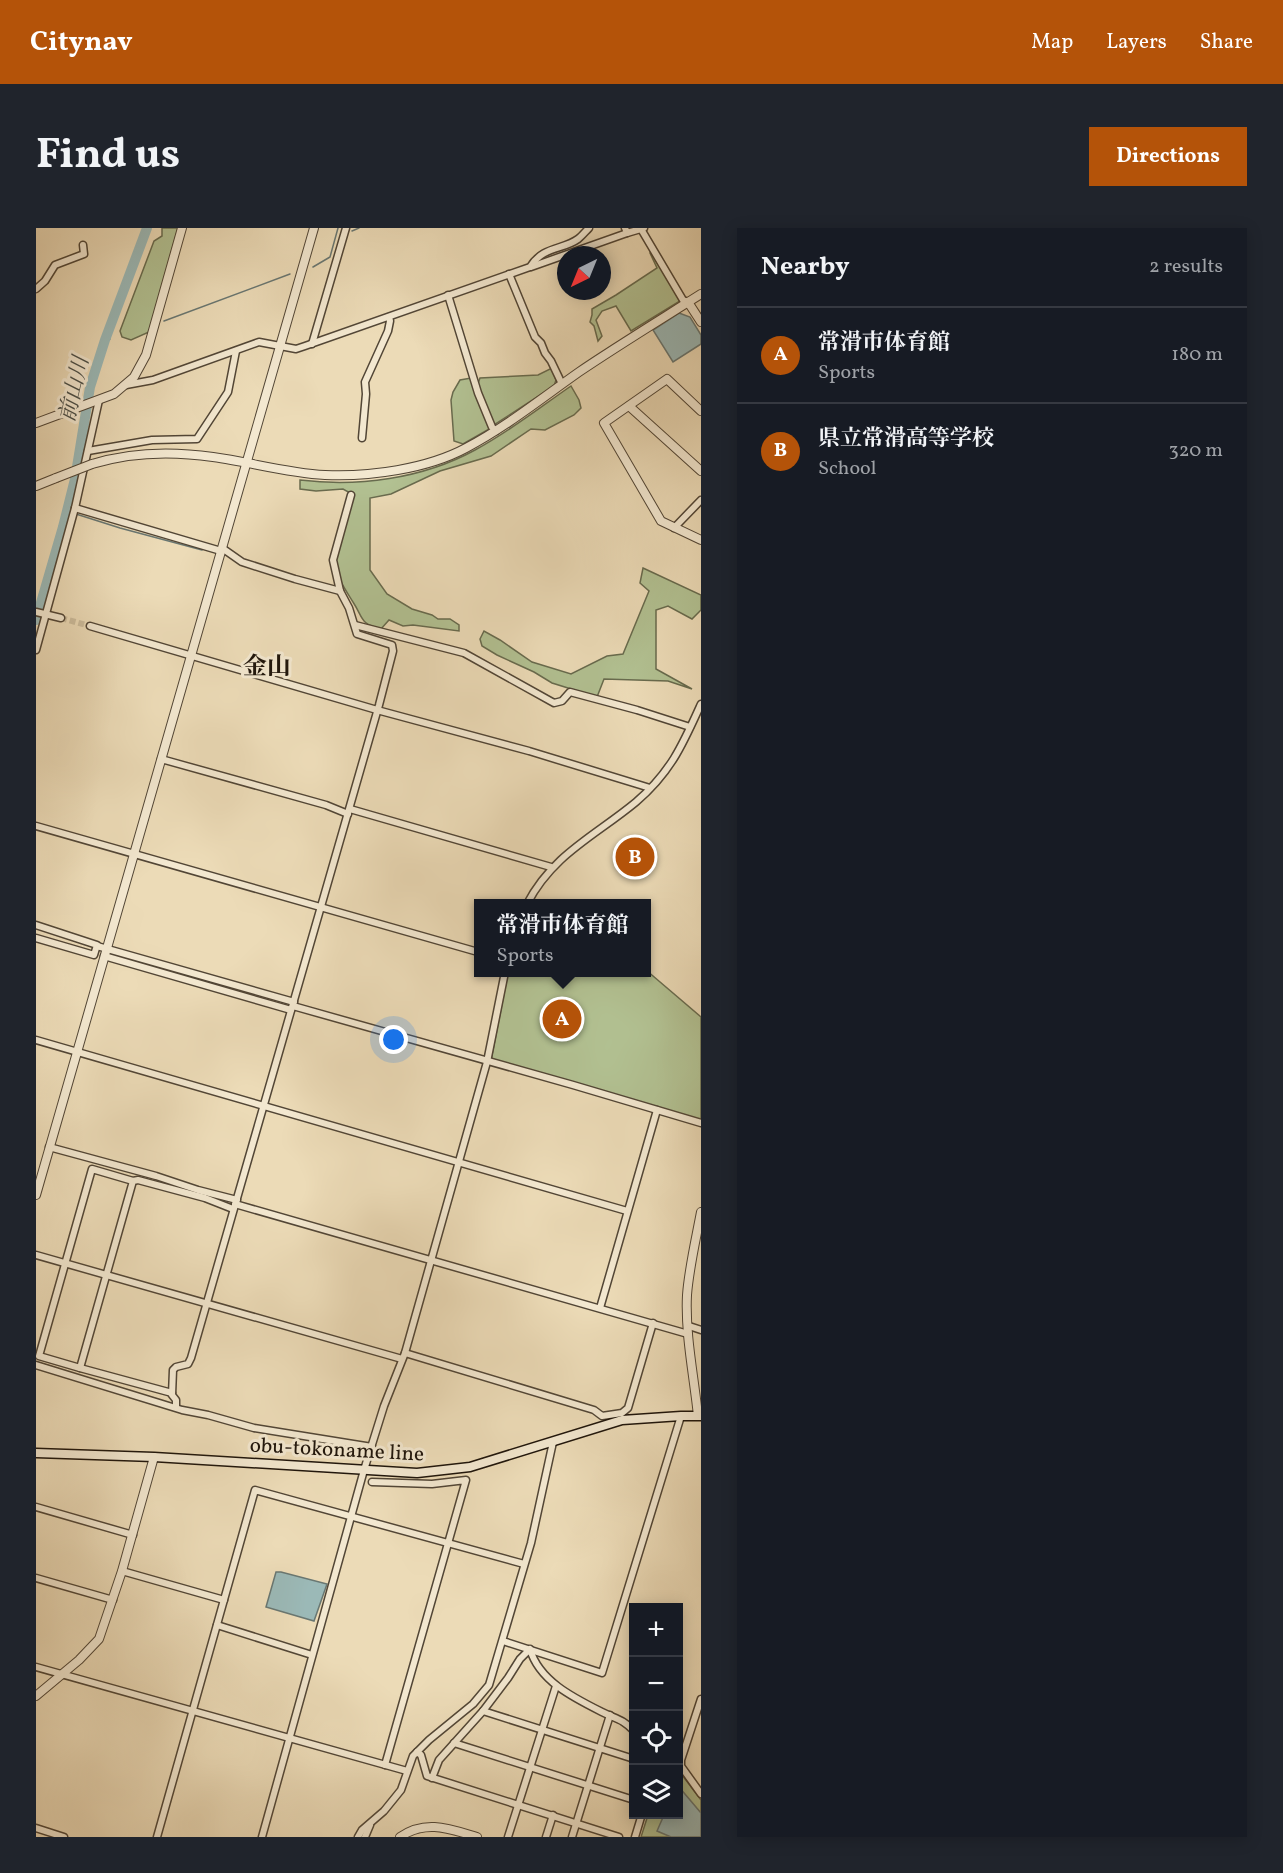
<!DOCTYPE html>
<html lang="en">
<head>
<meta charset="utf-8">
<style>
	:root { --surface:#171b24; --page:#20242c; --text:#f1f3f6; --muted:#9ea1a6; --line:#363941; --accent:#b45309 }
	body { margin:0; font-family:Vollkorn,"Noto Serif JP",serif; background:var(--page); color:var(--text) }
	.controls { position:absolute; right:18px; bottom:18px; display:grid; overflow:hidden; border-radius:0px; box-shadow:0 3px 15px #0003 }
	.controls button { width:54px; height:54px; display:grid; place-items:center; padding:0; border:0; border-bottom:2px solid var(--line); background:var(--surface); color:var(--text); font:30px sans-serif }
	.compass { position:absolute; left:521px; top:18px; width:54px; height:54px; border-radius:50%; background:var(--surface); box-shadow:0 3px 15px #0003; rotate:223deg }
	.you { position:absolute; left:358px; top:812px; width:21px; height:21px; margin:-15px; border:4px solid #fff; border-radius:50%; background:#1a73e8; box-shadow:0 0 0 9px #1a73e833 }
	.badge { display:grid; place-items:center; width:39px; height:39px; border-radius:50%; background:var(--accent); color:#fff; font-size:20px; font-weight:700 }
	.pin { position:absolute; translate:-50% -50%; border:3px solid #fff; box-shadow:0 2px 6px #0006 }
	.popup { position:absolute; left:438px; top:671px; width:177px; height:78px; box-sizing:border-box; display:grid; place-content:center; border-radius:0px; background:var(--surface); filter:drop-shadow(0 2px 4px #0005); font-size:20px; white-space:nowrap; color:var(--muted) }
	.popup b { font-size:22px; color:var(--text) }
	.popup::after { content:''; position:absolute; left:50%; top:100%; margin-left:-12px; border:12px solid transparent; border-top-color:var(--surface) }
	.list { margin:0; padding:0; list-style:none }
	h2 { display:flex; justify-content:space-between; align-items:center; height:78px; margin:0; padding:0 24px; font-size:26px }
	h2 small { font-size:20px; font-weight:400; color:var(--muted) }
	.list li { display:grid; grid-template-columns:39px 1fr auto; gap:18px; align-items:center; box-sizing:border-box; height:96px; padding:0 24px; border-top:2px solid var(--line) }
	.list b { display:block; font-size:22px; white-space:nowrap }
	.list p { margin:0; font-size:20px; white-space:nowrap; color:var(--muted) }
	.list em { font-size:20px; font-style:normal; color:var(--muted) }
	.icon { flex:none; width:33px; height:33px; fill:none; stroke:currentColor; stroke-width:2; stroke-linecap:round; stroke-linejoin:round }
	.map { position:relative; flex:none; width:665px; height:1609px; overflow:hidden; border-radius:0px }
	header { display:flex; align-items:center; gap:36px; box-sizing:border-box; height:84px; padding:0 30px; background:var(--accent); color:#fff }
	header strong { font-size:28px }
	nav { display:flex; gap:33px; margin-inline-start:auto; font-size:21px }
	.intro { display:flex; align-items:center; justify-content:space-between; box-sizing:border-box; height:144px; padding:0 36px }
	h1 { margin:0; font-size:42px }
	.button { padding:15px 27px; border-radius:0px; background:var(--accent); color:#fff; font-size:21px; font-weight:700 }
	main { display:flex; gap:36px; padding:0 36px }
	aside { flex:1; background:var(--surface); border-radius:0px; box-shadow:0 3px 15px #0003 }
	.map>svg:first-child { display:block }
	.green { fill:#b2c192; stroke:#686b4e; stroke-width:1.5 }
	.water { fill:#9bb9b7; stroke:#697772; stroke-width:1.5 }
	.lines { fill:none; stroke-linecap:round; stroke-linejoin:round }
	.stream { stroke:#697772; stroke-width:1.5 }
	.river { stroke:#9bb9b7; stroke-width:10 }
	.minor-tunnel { stroke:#cdbd9d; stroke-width:6; stroke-dasharray:6 3; stroke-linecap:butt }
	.minor-casing { stroke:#524636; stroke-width:9 }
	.tertiary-casing { stroke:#524636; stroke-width:10 }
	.secondary-casing { stroke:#1f150b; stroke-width:11 }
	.minor { stroke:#f3e8d0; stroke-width:6 }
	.tertiary { stroke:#f3e8d0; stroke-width:8 }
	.secondary { stroke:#f3e8d0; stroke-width:8 }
	.tertiary-bridge-casing { stroke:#524636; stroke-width:10; stroke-linecap:butt }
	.tertiary-bridge { stroke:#f3e8d0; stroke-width:8 }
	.labels { text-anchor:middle; stroke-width:6; stroke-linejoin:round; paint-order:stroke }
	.street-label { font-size:21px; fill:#1f150b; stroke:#f3e8d0 }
	.water-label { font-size:22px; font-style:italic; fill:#4a4e47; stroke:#f3e8d0 }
	.quarter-label { font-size:24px; font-weight:bold; fill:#1f150b; stroke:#f3e8d0 }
</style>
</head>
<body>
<header>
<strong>Citynav</strong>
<nav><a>Map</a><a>Layers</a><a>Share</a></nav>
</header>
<div class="intro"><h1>Find us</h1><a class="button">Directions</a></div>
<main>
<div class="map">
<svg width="665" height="1609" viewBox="0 0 665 1609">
	<rect width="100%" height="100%" fill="#ecdbb7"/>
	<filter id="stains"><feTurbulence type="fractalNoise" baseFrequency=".00333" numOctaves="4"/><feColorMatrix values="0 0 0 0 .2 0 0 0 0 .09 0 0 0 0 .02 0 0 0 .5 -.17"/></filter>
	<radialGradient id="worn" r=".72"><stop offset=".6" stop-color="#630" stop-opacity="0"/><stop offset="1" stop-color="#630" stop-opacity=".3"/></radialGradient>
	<g class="green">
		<path d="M126 0H142L113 104 95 112 86 109 84 103 118 13 126 8Z"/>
		<path d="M615 23 644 73 595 103 580 78 566 83 560 92 566 108 562 113 558 98 554 94 556 87V81L580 67 621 40 614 25Z"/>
		<path d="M516 140 520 152 518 158 458 197 441 158 444 150 502 147Z"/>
		<path d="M435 150 455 200 427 216 418 213 415 172 417 164 424 152Z"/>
		<path d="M535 158 543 172 545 180 538 187 509 202 495 201 455 228 404 243 355 266 334 270V342L351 366 376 381 396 387 402 391H414L423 397V403L377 397 367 398 353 392 345 401C323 395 328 391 317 374 309 361 301 350 299 335 298 325 314 280 318 267L307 261 280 263 264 261V252C322 259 386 251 439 222 473 204 503 180 535 158Z"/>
		<path d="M607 340 665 367V382L656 391 632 378 620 382V441L656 461 632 453 568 451 561 469 516 455 498 444 461 427 446 418 444 411 448 403 464 412 496 434 535 446 571 428 587 426 613 363 604 355Z"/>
		<path d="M610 742 665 789V892L455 832 472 745 610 744Z"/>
		<path d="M643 1543 665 1572V1609H605L612 1587 642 1586Z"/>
	</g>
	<g class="water">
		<path d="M643 85 654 89 665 107V116L637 134 617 102Z"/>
		<path d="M240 1344H245L291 1356 278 1393 230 1379Z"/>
		<path d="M643 1559 665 1585V1609H635L621 1603 628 1587 642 1586Z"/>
	</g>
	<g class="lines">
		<g class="stream">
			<path d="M316 3 323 0"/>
			<path d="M277 39 294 29 302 0"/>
			<path d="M128 93 254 46"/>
			<path d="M69 112 74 111"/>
			<path d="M40 286 84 300 166 322"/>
		</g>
		<path class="river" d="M0 392 27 299 39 251 54 159 69 112 111 0"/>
		<path class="minor-tunnel" d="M25 390 54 398"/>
		<defs>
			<g id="minor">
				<path d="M589 0 591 5 608 0"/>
				<path d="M605 1 647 72 652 74"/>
				<path d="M495 39 591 5"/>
				<path d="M473 46 499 109 505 115 509 125 515 133 526 156"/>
				<path d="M0 61 9 53 19 37 48 26 47 17"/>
				<path d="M412 67 442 165 456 199 460 203"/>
				<path d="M276 116 310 0"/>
				<path d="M90 157 117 152 223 114 260 121 269 118 494 39C507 18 527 22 542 11 546 8 549 4 553 0"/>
				<path d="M326 210 330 166 329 154 352 103 354 93 353 89"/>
				<path d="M52 223 116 212 161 211 192 164 200 123"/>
				<path d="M39 280 185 323"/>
				<path d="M638 300 665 272"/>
				<path d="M186 320 206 334 259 351 304 363"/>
				<path d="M0 384 25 390"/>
				<path d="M319 397 428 425 518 475 526 473 534 464 601 482 654 499"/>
				<path d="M54 398 341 482 493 523 614 560"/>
				<path d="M0 422 39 280 63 172"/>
				<path d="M125 531 290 577 312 586"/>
				<path d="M314 581 515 639"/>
				<path d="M0 598 442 724"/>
				<path d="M491 676C517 626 559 608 600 574 635 544 647 516 665 476"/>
				<path d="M0 697 61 717 58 727 0 710"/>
				<path d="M61 718 258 774"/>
				<path d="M68 728 255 782"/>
				<path d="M257 778 537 857 665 895"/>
				<path d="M0 812 591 983"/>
				<path d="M13 919 120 948 162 962 201 972"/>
				<path d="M97 953 44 1140 3 1128 56 941 97 953 102 952 169 970 197 981"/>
				<path d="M199 976 652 1106"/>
				<path d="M0 1027 366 1131"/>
				<path d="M564 1080 621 882"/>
				<path d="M653 1098 665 1102"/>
				<path d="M369 1125 558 1182 566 1188 586 1185 592 1180 617 1095"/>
				<path d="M0 1137 146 1182 172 1187 218 1200 336 1219"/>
				<path d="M44 1140 136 1165"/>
				<path d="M140 1179V1172L136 1167 137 1142 140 1139 152 1136 155 1130 343 477 357 423 356 417 321 406 313 380 304 363 297 332 315 267"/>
				<path d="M336 1254 396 1256 430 1252 349 1537"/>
				<path d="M0 1279 97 1307"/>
				<path d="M86 1343 188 1372"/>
				<path d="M0 1350 77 1372"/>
				<path d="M181 1397 276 1427"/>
				<path d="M467 1413 566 1445 645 1188"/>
				<path d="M0 1439 371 1543"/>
				<path d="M665 1471 645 1532V1538L665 1566"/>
				<path d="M447 1483 598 1531"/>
				<path d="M418 1515 598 1572"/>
				<path d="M381 1524 385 1527 391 1548 583 1609"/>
				<path d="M396 1550 403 1532 447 1483 472 1450 484 1431 494 1421C503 1453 538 1470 566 1484 580 1491 587 1491 598 1503"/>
				<path d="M0 1600 28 1609"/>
				<path d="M121 1609 219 1262 488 1336"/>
				<path d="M226 1609 328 1242 348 1178 369 1125 451 834 469 744"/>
				<path d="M322 1609 326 1602 348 1583 365 1562 377 1528 393 1512 437 1476 453 1457 495 1315 517 1214"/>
				<path d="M329 1609 334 1597"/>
				<path d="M472 1609 520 1458"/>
				<path d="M510 1609 517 1587"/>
				<path d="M536 1609 574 1487"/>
				<path d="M599 1609 606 1586"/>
			</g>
			<g id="tertiary">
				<path d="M652 74 665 94"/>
				<path d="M593 178 665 243"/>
				<path d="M665 183 631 151 568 195 625 293 665 312"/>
				<path d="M0 195 78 166 98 149 110 127 146 0"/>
				<path d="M56 236C95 224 136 223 177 229 214 234 251 245 289 247 333 249 391 241 430 220 470 199 506 170 543 144 583 117 624 92 665 66"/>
				<path d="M0 258 20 250"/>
				<path d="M0 967 278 0"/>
				<path d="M662 1188C658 1148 649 1107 651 1067 653 1040 660 1011 665 984"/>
				<path d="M0 1468 43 1432 63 1411 86 1343 118 1229"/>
				<path d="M364 1609C390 1591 414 1601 441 1609"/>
			</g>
			<path id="secondary" d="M0 1225 118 1229 381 1245 434 1239 586 1192 645 1188H665"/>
		</defs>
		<use href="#minor" class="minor-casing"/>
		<use href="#tertiary" class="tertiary-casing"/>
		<use href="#secondary" class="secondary-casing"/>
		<use href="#minor" class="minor"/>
		<use href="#tertiary" class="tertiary"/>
		<use href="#secondary" class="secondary"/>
		<defs>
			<path id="tertiary-bridge" d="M20 250 56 236"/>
		</defs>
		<use href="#tertiary-bridge" class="tertiary-bridge-casing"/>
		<use href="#tertiary-bridge" class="tertiary-bridge"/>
	</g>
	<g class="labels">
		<g class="street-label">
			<text transform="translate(301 1221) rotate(3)" y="7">obu-tokoname line</text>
		</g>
		<g class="water-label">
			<text transform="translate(37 161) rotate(-77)" y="8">前山川</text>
		</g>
		<g class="quarter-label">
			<text x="231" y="446">金山</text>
		</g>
	</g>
	<rect width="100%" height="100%" filter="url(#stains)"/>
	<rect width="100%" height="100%" fill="url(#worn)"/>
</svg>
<div class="controls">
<button>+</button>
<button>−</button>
<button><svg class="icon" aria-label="locate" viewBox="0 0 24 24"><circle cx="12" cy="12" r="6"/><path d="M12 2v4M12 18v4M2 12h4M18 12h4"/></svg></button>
<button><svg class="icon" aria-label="layers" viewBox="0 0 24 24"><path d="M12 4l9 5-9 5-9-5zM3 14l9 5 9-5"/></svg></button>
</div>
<svg class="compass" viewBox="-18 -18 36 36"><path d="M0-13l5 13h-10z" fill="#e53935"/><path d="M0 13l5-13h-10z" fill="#9ea1a6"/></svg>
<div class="you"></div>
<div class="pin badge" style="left:526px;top:791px">A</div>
<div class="popup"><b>常滑市体育館</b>Sports</div>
<div class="pin badge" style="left:599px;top:629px">B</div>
</div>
<aside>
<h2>Nearby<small>2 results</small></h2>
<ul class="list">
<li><span class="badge">A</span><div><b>常滑市体育館</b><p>Sports</p></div><em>180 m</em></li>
<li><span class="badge">B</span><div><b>県立常滑高等学校</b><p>School</p></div><em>320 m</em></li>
</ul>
</aside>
</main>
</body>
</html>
